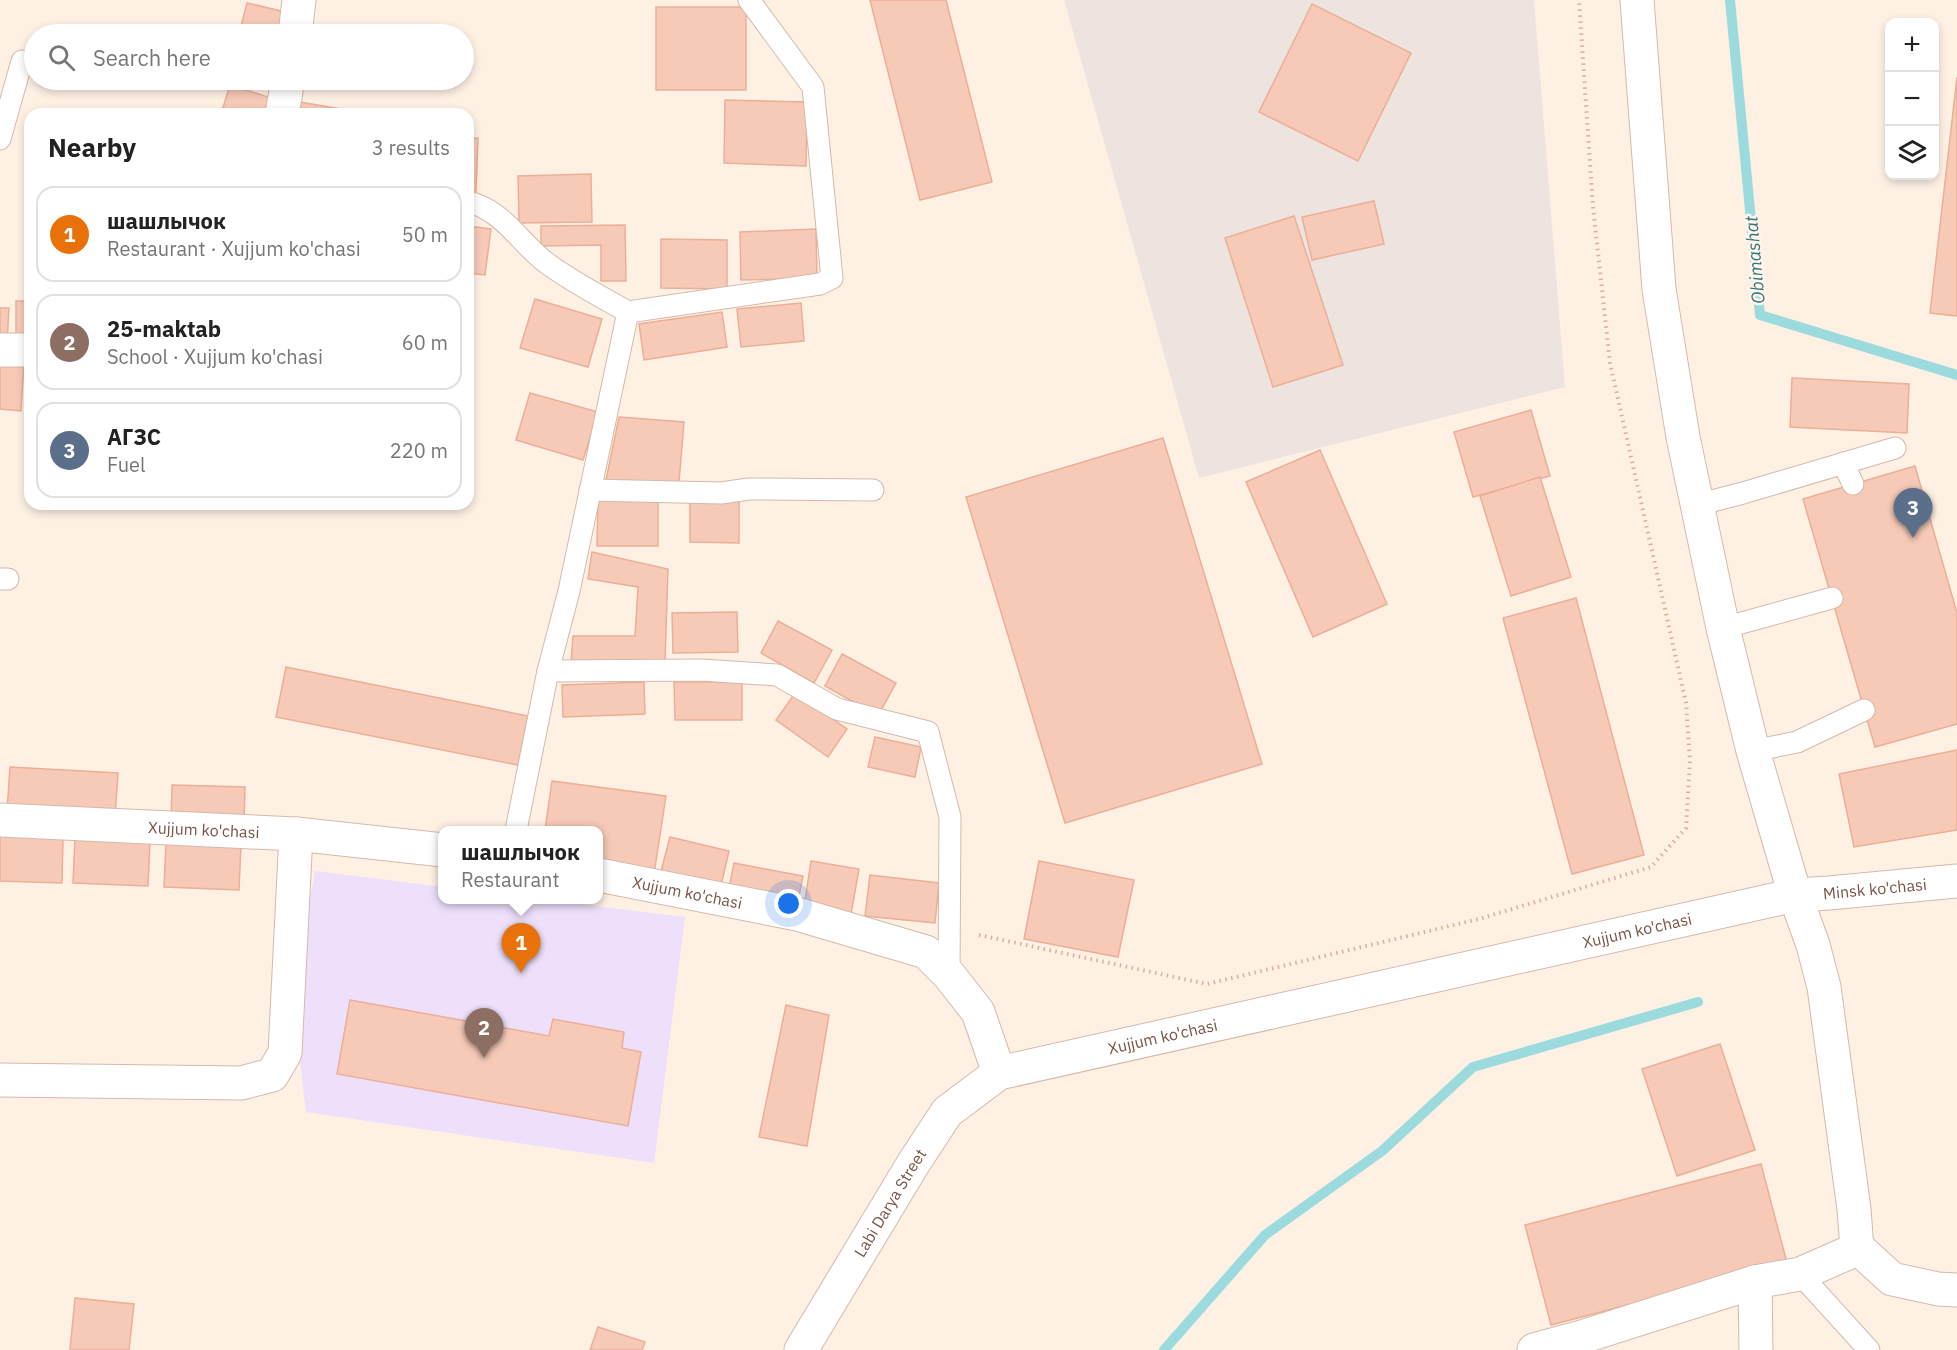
<!DOCTYPE html>
<html lang="en">
<head>
<meta charset="utf-8">
<style>
	:root { --surface:#fff; --page:#f6f6f6; --text:#222; --muted:#767676; --line:#e0e0e0; --accent:#f5513d }
	body { margin:0; font-family:"IBM Plex Sans",sans-serif; background:var(--page); color:var(--text) }
	.controls { position:absolute; right:18px; top:18px; display:grid; overflow:hidden; border-radius:12px; box-shadow:0 3px 9px #0003 }
	.controls button { width:54px; height:54px; display:grid; place-items:center; padding:0; border:0; border-bottom:2px solid var(--line); background:var(--surface); color:var(--text); font:30px sans-serif }
	.you { position:absolute; left:789px; top:904px; width:21px; height:21px; margin:-15px; border:4px solid #fff; border-radius:50%; background:#1a73e8; box-shadow:0 0 0 9px #1a73e833 }
	.badge { display:grid; place-items:center; width:39px; height:39px; border-radius:50%; background:var(--accent); color:#fff; font-size:20px; font-weight:700 }
	.pin { position:absolute; translate:-50% -50px; filter:drop-shadow(0 2px 3px #0008) }
	.pin::after { content:''; position:absolute; top:32px; width:21px; height:18px; background:inherit; clip-path:polygon(0 0,100% 0,50% 100%) }
	.popup { position:absolute; left:438px; top:826px; width:165px; height:78px; box-sizing:border-box; display:grid; place-content:center; border-radius:12px; background:var(--surface); filter:drop-shadow(0 2px 4px #0005); font-size:20px; white-space:nowrap; color:var(--muted) }
	.popup b { font-size:22px; color:var(--text) }
	.popup::after { content:''; position:absolute; left:50%; top:100%; margin-left:-12px; border:12px solid transparent; border-top-color:var(--surface) }
	.list { margin:0; padding:0; list-style:none }
	h2 { display:flex; justify-content:space-between; align-items:center; height:78px; margin:0; padding:0 24px; font-size:26px }
	h2 small { font-size:20px; font-weight:400; color:var(--muted) }
	.list li { display:grid; grid-template-columns:39px 1fr auto; gap:18px; align-items:center; box-sizing:border-box; height:96px; margin:0 12px 12px; padding:0 12px; border:2px solid var(--line); border-radius:18px }
	.list b { display:block; font-size:22px; white-space:nowrap }
	.list p { margin:0; font-size:20px; white-space:nowrap; color:var(--muted) }
	.list em { font-size:20px; font-style:normal; color:var(--muted) }
	.icon { flex:none; width:33px; height:33px; fill:none; stroke:currentColor; stroke-width:2; stroke-linecap:round; stroke-linejoin:round }
	.map { position:relative; flex:none; width:1957px; height:1350px; overflow:hidden }
	.search { position:absolute; background:var(--surface); box-shadow:0 3px 9px #0003; left:24px; top:24px; width:450px; height:66px; display:flex; align-items:center; gap:15px; box-sizing:border-box; padding:0 21px; border-radius:33px; color:var(--muted); font-size:22px }
	.panel { position:absolute; background:var(--surface); box-shadow:0 3px 9px #0003; left:24px; top:108px; width:450px; height:402px; border-radius:18px }
	.map>svg:first-child { display:block }
	.industrial { fill:#eee4df }
	.education { fill:#eee0fb }
	.lines { fill:none; stroke-linecap:round; stroke-linejoin:round }
	.stream { stroke:#9bdadd; stroke-width:10 }
	.building { fill:#f7cab8; stroke:#ebae97; stroke-width:1.5 }
	.service-casing { stroke:#d4b9ab; stroke-width:23 }
	.minor-casing { stroke:#d4b9ab; stroke-width:35 }
	.tertiary-casing { stroke:#d4b9ab; stroke-width:35 }
	.path { stroke:#dcad9b; stroke-width:4; stroke-dasharray:1.5 4.5; stroke-linecap:butt }
	.service { stroke:#fff; stroke-width:21 }
	.minor { stroke:#fff; stroke-width:33 }
	.tertiary { stroke:#fff; stroke-width:33 }
	.labels { text-anchor:middle; stroke-width:5; stroke-linejoin:round; paint-order:stroke }
	.street-label { font-size:16px; fill:#7a5346; stroke:#fff5ec }
	.water-label { font-size:18px; font-style:italic; fill:#357679; stroke:#fff5ec }
</style>
</head>
<body>
<div class="map">
<svg width="1957" height="1350" viewBox="0 0 1957 1350">
	<rect width="100%" height="100%" fill="#fef1e4"/>
	<path class="industrial" d="M1064 0H1534L1565 387 1199 478Z"/>
	<path class="education" d="M315 871 443 887V900H545L685 917 654 1163 306 1112 293 1004Z"/>
	<g class="lines">
		<g class="stream">
			<path d="M1730 0 1760 315 1957 375"/>
			<path d="M1164 1350 1265 1235 1382 1151 1473 1067 1698 1002"/>
		</g>
	</g>
	<g class="building">
		<path d="M870 0H946L992 182 920 200Z"/>
		<path d="M247 3 290 13 285 34H239Z"/>
		<path d="M1312 4 1411 53 1358 161 1259 112Z"/>
		<rect x="656" y="7" width="90" height="83"/>
		<path d="M1957 77V316L1930 313Z"/>
		<path d="M229 80H273L271 90Z"/>
		<path d="M230 85 271 98 266 114H221Z"/>
		<path d="M725 100 807 102 806 166 724 163Z"/>
		<path d="M300 102 346 110V114H298Z"/>
		<path d="M468 138H478L476 191H468Z"/>
		<path d="M591 174 592 222 519 223 518 176Z"/>
		<path d="M1374 201 1384 244 1312 260 1302 217Z"/>
		<path d="M1294 216 1343 365 1273 387 1225 238Z"/>
		<path d="M625 225 626 281H601V245L541 246V226Z"/>
		<path d="M468 226 491 229 485 275 468 273Z"/>
		<path d="M816 229 817 278 741 280 740 232Z"/>
		<path d="M661 239 727 240V289L661 288Z"/>
		<path d="M535 299 602 319 588 367 520 348Z"/>
		<rect x="16" y="301" width="14" height="40"/>
		<path d="M801 303 804 341 741 347 737 309Z"/>
		<path d="M0 308H9L7 343H0Z"/>
		<path d="M722 312 727 347 644 360 639 324Z"/>
		<path d="M0 360 24 362 21 411 0 409Z"/>
		<path d="M1792 378 1909 384 1907 433 1790 427Z"/>
		<path d="M530 393 598 412 583 460 516 440Z"/>
		<path d="M1531 410 1550 476 1473 497 1454 432Z"/>
		<path d="M619 417 684 422 679 482 606 480Z"/>
		<path d="M1163 438 1262 764 1065 823 966 497Z"/>
		<path d="M1320 450 1387 604 1313 637 1246 482Z"/>
		<path d="M1915 466 1957 613V724L1875 747 1803 499Z"/>
		<path d="M1540 477 1571 577 1511 596 1480 496Z"/>
		<path d="M598 497 658 498V546H597Z"/>
		<path d="M690 498 739 499V543L690 542Z"/>
		<path d="M592 552 668 569 665 660 571 663 573 636H635L638 587 588 579Z"/>
		<path d="M1576 598 1644 855 1572 874 1503 618Z"/>
		<path d="M737 612 738 652 673 653 672 613Z"/>
		<path d="M778 621 832 650 814 683 761 653Z"/>
		<path d="M842 654 896 683 878 716 825 686Z"/>
		<path d="M286 667 528 716 518 765 276 717Z"/>
		<path d="M644 682 645 714 563 717 562 685Z"/>
		<path d="M674 682H742V720H675Z"/>
		<path d="M795 693 847 729 828 757 776 720Z"/>
		<path d="M875 737 921 747 915 777 868 767Z"/>
		<path d="M1957 750V830L1854 847 1839 774Z"/>
		<path d="M10 767 118 773 115 817 7 811Z"/>
		<path d="M552 781 666 796 654 874 599 866V830H545Z"/>
		<path d="M172 785 245 787 244 826 171 824Z"/>
		<path d="M0 835 63 838 62 883 0 881Z"/>
		<path d="M670 837 729 851 720 890 660 875Z"/>
		<path d="M75 838 150 841 148 886 73 883Z"/>
		<path d="M166 843 241 846 239 890 164 887Z"/>
		<path d="M811 861 859 869 851 914 804 907Z"/>
		<path d="M1039 861 1134 880 1118 957 1024 939Z"/>
		<path d="M734 863 803 876 797 906 728 893Z"/>
		<path d="M870 875 939 883 935 923 865 916Z"/>
		<path d="M350 1000 549 1036 553 1019 624 1032 622 1048 641 1052 628 1126 337 1074Z"/>
		<path d="M786 1005 829 1015 807 1146 759 1137Z"/>
		<path d="M1720 1044 1755 1150 1677 1176 1642 1069Z"/>
		<path d="M1761 1164 1787 1263 1551 1325 1525 1225Z"/>
		<path d="M75 1298 134 1304 129 1350H70Z"/>
		<path d="M598 1327 645 1342 642 1350H590Z"/>
	</g>
	<g class="lines">
		<defs>
			<g id="service">
				<path d="M0 139 22 61"/>
				<path d="M468 202C501 209 519 241 544 261 570 281 600 296 628 312L569 591 548 671 702 670 777 675 837 709 928 732 950 817 949 975"/>
				<path d="M628 312 820 284 832 278 813 87 749 0"/>
				<path d="M1843 463 1853 484"/>
				<path d="M590 490 721 493 749 489 873 490"/>
				<path d="M1697 505 1743 493 1895 448"/>
				<path d="M0 579H8"/>
				<path d="M1723 628 1832 598"/>
				<path d="M1753 751 1797 742 1864 710"/>
				<path d="M516 830 548 671"/>
				<path d="M1800 1274 1869 1350"/>
			</g>
			<g id="minor">
				<path d="M295 34 299 0"/>
				<path d="M282 114 288 80"/>
				<path d="M0 350H30"/>
				<path id="s1" d="M0 820 296 834 443 850"/>
				<path id="s2" d="M599 875 797 914 926 952 949 975 978 1012 999 1073"/>
				<path d="M0 1080 241 1083 272 1075 285 1053 296 834"/>
				<path d="M1755 1282 1756 1350"/>
				<path d="M1534 1350 1582 1337 1755 1282 1800 1274 1857 1249"/>
			</g>
			<g id="tertiary">
				<path d="M1637 0 1659 289 1683 437 1723 628 1753 751 1795 895 1813 945 1824 987 1854 1209 1857 1249 1858 1248 1892 1279 1938 1289 1957 1290"/>
				<path id="s3" d="M801 1350 913 1164 947 1112 999 1073 1795 895 1829 893 1957 881"/>
			</g>
		</defs>
		<use href="#service" class="service-casing"/>
		<use href="#minor" class="minor-casing"/>
		<use href="#tertiary" class="tertiary-casing"/>
		<path class="path" d="M979 935 1207 984 1479 919 1651 867 1686 828 1690 761 1686 703 1610 363 1593 207 1579 0"/>
		<use href="#service" class="service"/>
		<use href="#minor" class="minor"/>
		<use href="#tertiary" class="tertiary"/>
	</g>
	<g class="labels">
		<g class="street-label">
			<text dy="6" stroke="none"><textPath href="#s1" startOffset="204">Xujjum ko'chasi</textPath></text>
			<text dy="6" stroke="none"><textPath href="#s3" startOffset="1240">Minsk ko'chasi</textPath></text>
			<text dy="6" stroke="none"><textPath href="#s2" startOffset="90">Xujjum ko'chasi</textPath></text>
			<text dy="6" stroke="none"><textPath href="#s3" startOffset="998">Xujjum ko'chasi</textPath></text>
			<text dy="6" stroke="none"><textPath href="#s3" startOffset="512">Xujjum ko'chasi</textPath></text>
			<text dy="6" stroke="none"><textPath href="#s3" startOffset="172">Labi Darya Street</textPath></text>
		</g>
		<g class="water-label">
			<text transform="translate(1755 260) rotate(-95)" y="6">Obimashat</text>
		</g>
	</g>
</svg>
<div class="controls">
<button>+</button>
<button>−</button>
<button><svg class="icon" aria-label="layers" viewBox="0 0 24 24"><path d="M12 4l9 5-9 5-9-5zM3 14l9 5 9-5"/></svg></button>
</div>
<div class="you"></div>
<div class="pin badge" style="left:521px;top:973px;background:#e8710a">1</div>
<div class="popup"><b>шашлычок</b>Restaurant</div>
<div class="pin badge" style="left:484px;top:1058px;background:#8d6e63">2</div>
<div class="pin badge" style="left:1913px;top:538px;background:#5c6f8a">3</div>
<div class="search"><svg class="icon" aria-label="search" viewBox="0 0 24 24"><circle cx="10" cy="10" r="6"/><path d="M15 15l6 6"/></svg>Search here</div>
<section class="panel">
<h2>Nearby<small>3 results</small></h2>
<ul class="list">
<li><span class="badge" style="background:#e8710a">1</span><div><b>шашлычок</b><p>Restaurant · Xujjum ko'chasi</p></div><em>50 m</em></li>
<li><span class="badge" style="background:#8d6e63">2</span><div><b>25-maktab</b><p>School · Xujjum ko'chasi</p></div><em>60 m</em></li>
<li><span class="badge" style="background:#5c6f8a">3</span><div><b>АГЗС</b><p>Fuel</p></div><em>220 m</em></li>
</ul>
</section>
</div>
</body>
</html>
